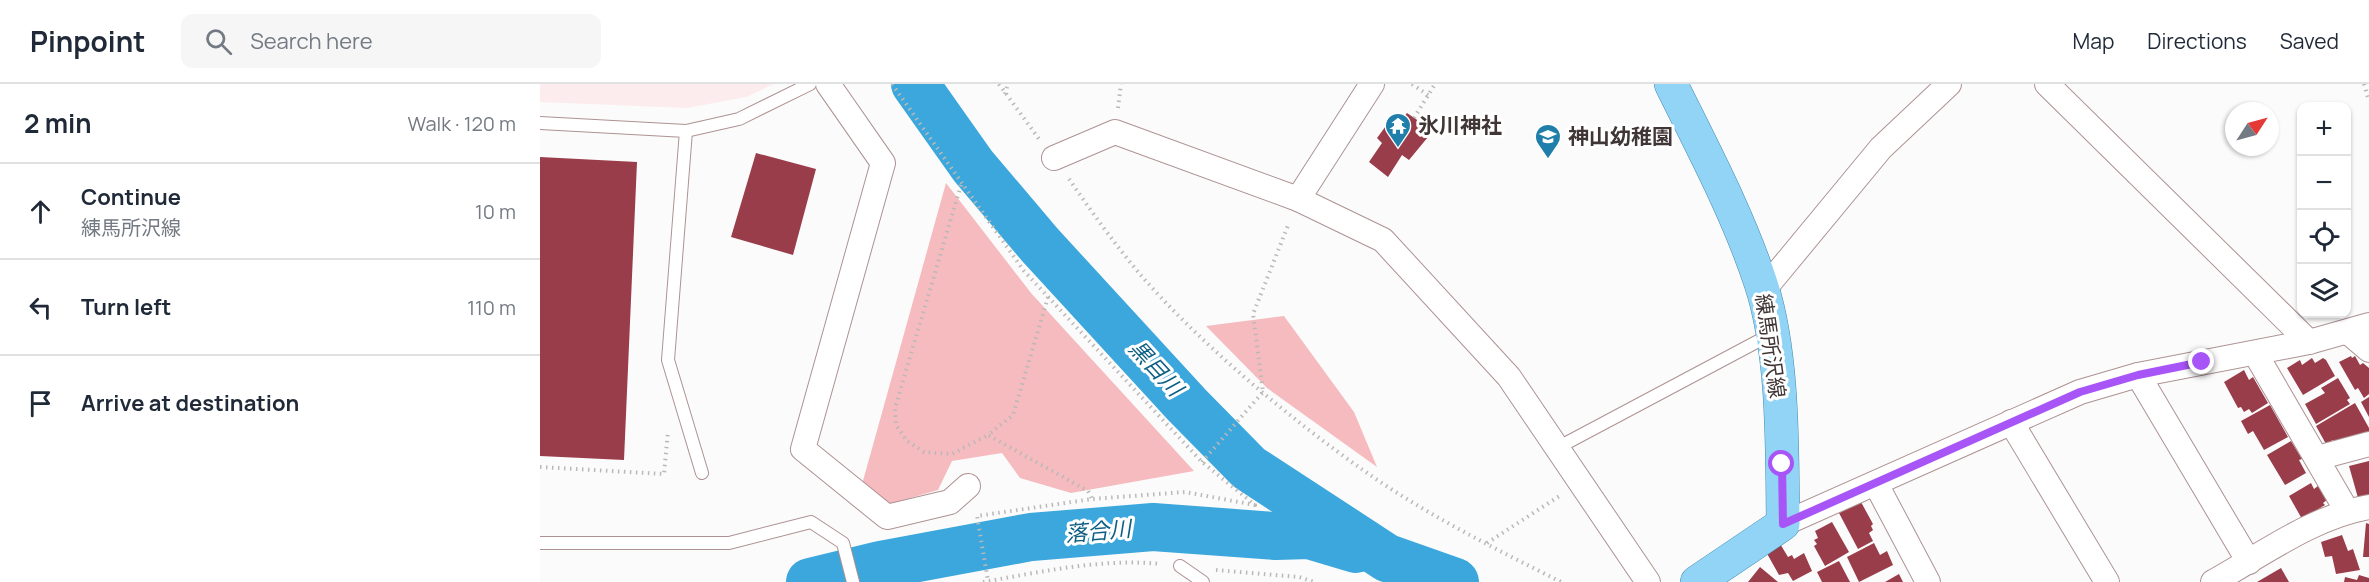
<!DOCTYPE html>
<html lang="en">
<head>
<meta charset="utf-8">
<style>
	:root { --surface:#fff; --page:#f6f6f7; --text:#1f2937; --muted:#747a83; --line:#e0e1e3 }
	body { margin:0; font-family:Manrope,"Noto Sans JP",sans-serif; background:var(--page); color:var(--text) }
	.controls { position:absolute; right:18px; top:18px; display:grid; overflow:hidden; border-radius:12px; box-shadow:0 2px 4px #0004 }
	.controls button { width:54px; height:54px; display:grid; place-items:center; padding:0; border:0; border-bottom:2px solid var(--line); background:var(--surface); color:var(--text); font:30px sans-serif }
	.compass { position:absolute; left:1685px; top:18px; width:54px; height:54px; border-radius:50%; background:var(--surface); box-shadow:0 2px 4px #0004; rotate:54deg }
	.stop { position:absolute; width:18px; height:18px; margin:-14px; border:4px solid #a855f7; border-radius:50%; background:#fff }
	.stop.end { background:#a855f7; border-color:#fff; box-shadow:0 2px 6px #0008 }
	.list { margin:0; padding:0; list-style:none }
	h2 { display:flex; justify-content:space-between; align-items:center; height:78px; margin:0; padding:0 24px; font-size:26px }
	h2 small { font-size:20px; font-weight:400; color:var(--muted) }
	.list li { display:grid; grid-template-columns:39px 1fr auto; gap:18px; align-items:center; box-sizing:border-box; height:96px; padding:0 24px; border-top:2px solid var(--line) }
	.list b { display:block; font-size:22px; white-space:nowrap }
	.list p { margin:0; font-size:20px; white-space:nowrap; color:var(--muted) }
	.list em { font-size:20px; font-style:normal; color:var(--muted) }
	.icon { flex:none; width:33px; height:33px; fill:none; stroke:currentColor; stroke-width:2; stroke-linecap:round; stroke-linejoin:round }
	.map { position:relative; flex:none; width:1829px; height:498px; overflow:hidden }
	header { display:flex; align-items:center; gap:36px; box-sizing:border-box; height:84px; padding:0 30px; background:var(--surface); border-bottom:2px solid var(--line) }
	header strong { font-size:28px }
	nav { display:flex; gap:33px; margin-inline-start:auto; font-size:21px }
	.search { width:420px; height:54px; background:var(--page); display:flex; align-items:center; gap:15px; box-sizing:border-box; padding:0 21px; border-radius:12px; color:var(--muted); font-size:22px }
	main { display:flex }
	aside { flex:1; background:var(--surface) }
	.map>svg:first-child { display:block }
	.built { fill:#fceced }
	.green { fill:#f6bbbf }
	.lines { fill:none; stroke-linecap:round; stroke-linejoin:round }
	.river { stroke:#3ba7dc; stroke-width:48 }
	.building { fill:#9a3d4a }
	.lane-casing { stroke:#ae9293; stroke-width:14 }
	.street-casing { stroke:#ae9293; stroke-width:26 }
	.primary-casing { stroke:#458aaf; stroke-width:34 }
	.path { stroke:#bbb8b8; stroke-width:4; stroke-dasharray:1.5 4.5; stroke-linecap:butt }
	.lane { stroke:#fff; stroke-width:12 }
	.street { stroke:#fff; stroke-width:24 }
	.primary { stroke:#91d4f6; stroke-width:33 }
	.route { stroke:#a855f7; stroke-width:8 }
	.labels { text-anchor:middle; stroke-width:6; stroke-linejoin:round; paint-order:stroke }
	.poi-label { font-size:21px; font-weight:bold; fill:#413636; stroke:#fff; text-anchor:start }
	.street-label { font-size:21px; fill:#413636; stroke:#fff }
	.water-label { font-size:22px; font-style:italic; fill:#0d5f83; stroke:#fff }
</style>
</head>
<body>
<header>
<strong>Pinpoint</strong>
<div class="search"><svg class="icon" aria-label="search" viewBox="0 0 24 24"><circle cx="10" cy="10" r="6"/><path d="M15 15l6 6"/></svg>Search here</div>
<nav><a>Map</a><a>Directions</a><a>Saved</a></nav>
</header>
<main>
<aside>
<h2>2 min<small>Walk · 120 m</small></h2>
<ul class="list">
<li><svg class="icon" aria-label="ahead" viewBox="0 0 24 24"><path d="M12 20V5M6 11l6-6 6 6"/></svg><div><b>Continue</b><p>練馬所沢線</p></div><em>10 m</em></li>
<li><svg class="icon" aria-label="left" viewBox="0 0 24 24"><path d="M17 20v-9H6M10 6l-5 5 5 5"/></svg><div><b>Turn left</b></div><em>110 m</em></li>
<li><svg class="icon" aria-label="arrive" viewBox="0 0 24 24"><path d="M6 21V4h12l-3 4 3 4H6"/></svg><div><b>Arrive at destination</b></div></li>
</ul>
</aside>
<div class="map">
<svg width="1829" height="498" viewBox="0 0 1829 498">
	<rect width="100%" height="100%" fill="#fbfbfb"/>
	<path class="built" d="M0 0H234L206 13 147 24 0 18Z"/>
	<g class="green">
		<path d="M406 99 491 209 654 387 531 409 480 394 462 369 412 377 398 406 346 421 321 404Z"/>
		<path d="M744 232 814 328 837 383 727 304 666 242Z"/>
	</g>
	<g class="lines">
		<g class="river">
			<path d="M375 0 433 82 500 161 647 321 709 384 847 474 915 498"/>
			<path d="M270 498 340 481 491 453 613 443 736 452 769 451 816 465"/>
		</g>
	</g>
	<g class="building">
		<path d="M867 29 883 40 881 46 888 53 869 76 862 71 848 93 829 78 842 59 837 54 854 31 862 35Z"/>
		<path d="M216 69 276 85 253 171 191 153Z"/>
		<path d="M0 73 97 78 84 376 0 372Z"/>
		<path d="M1811 272 1812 274 1815 272 1820 281 1823 279 1829 284V310L1824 314 1818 304 1815 306 1799 278Z"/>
		<path d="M1772 274 1775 279 1783 274 1786 276 1795 292 1763 311 1747 284 1760 276 1762 281Z"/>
		<path d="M1704 286 1709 296 1713 293 1728 319 1712 329 1709 325 1704 328 1701 323 1698 324 1684 298Z"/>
		<path d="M1798 294 1810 314 1807 316 1810 320 1776 340 1765 320 1785 309 1781 304Z"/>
		<path d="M1829 313V333L1821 318Z"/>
		<path d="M1815 319 1829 344V352L1798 364 1793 356 1786 360 1776 342Z"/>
		<path d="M1730 321 1748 353 1724 366 1713 347 1708 350 1701 337Z"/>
		<path d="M1751 357 1762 375 1759 376 1766 389 1745 401 1727 371Z"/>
		<path d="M1829 377V411L1818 414 1809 382Z"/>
		<path d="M1771 399 1774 405 1778 402 1787 416 1783 419 1785 421 1762 435 1749 412Z"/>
		<path d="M1321 418 1333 440 1331 442 1333 446 1329 449 1333 457 1318 465 1299 429Z"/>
		<path d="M1292 438 1309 468 1285 482 1274 462 1277 460 1274 456 1278 454 1275 447Z"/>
		<path d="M1826 439 1829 440V473H1823Z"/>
		<path d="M1802 451 1808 467 1813 465 1820 486 1796 490 1792 472 1785 473 1781 458Z"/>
		<path d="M1239 458 1248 473 1252 471 1254 475 1264 469 1272 487 1253 497 1248 489 1239 491 1225 466Z"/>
		<path d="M1334 459 1340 471 1347 467 1353 481 1319 498 1307 473Z"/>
		<path d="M1299 477 1310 498H1282L1277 488Z"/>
		<path d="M1220 483 1238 498H1208Z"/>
		<path d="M1741 484 1749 498H1717Z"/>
		<path d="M1359 490 1363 498H1345Z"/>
		<path d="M1819 491 1829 494V498H1804L1805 493 1817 496Z"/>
	</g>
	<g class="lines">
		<defs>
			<g id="lane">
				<path d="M0 39 146 47 128 276 162 389"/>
				<path d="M146 47 199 35 270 0"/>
				<path d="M1017 364 1224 254 1232 253"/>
				<path d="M0 459H189L271 438 303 459 313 498"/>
				<path d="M640 482 663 498"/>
			</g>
			<g id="street">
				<path d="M288 0 343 79 263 365 347 433 410 418 428 402"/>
				<path d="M1507 0 1769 258"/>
				<path d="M514 74 575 48 758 115 843 156 969 293 1108 498"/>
				<path d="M758 115 832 0"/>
				<path d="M1221 200 1231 197 1341 64 1409 0"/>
				<path d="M1808 248 1829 266"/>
				<path d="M1715 269 1807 427"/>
				<path d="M1598 291 1709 478"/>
				<path d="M1471 338 1567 498"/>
				<path d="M1777 374 1829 360"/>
				<path d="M1336 400 1388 498"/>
				<path d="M1243 440 1540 308 1598 291 1769 258 1829 241"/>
				<path d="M1673 498C1722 471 1774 432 1829 423"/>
			</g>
			<path id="primary" d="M1131 0C1163 65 1198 130 1221 200 1244 271 1242 366 1243 440L1157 498"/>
		</defs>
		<use href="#lane" class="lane-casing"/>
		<use href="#street" class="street-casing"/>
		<use href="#primary" class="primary-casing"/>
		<g class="path">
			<path d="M352 0 484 187 662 378 715 421 645 408 552 415 437 432 448 497"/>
			<path d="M459 0 499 55"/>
			<path d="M872 0 888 11"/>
			<path d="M1824 0 1829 17"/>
			<path d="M465 10 468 0"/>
			<path d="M578 24 581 0"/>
			<path d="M874 34 895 0"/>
			<path d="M529 95C551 127 574 159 599 189 658 258 749 334 823 386 885 430 954 464 1021 498"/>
			<path d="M421 101 355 324 356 341 367 357 384 368 412 370 448 351"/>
			<path d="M508 213 473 331 448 351 548 407 552 415"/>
			<path d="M662 378 723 308 713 230 749 139"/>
			<path d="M0 383 124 390 128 347"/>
			<path d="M947 459 1021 411"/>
			<path d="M676 486 759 493 774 498"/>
			<path d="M443 498C501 488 562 474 621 480"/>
		</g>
		<use href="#lane" class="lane"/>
		<use href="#street" class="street"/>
		<use href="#primary" class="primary"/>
	</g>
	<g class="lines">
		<path class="route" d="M1242 380 1243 440 1540 308 1598 291 1662 278"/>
	</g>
	<defs>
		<symbol id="temple-pin" viewBox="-11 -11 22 30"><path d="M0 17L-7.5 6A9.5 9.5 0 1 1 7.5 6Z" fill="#1f7eaa" stroke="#fff"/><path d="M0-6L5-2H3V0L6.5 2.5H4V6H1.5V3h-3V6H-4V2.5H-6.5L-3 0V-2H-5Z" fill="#fff"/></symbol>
		<symbol id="school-pin" viewBox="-11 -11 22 30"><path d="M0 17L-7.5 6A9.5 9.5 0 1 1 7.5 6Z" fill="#1f7eaa" stroke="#fff"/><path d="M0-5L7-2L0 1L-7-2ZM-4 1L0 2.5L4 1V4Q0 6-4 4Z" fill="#fff"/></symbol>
	</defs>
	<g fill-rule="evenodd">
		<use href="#temple-pin" x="843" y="27" width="30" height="40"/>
		<use href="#school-pin" x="993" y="38" width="30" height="40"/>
	</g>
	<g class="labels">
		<g class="poi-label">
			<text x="878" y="49">氷川神社</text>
			<text x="1028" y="60">神山幼稚園</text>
		</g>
		<g class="street-label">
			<text transform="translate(1230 262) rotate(82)" y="7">練馬所沢線</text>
		</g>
		<g class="water-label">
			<text transform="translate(616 284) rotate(47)" y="8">黒目川</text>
			<text transform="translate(558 447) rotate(-5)" y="8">落合川</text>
		</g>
	</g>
</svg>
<div class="controls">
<button>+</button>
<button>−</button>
<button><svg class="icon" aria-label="locate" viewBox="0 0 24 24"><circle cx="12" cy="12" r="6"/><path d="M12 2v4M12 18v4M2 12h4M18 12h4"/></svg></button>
<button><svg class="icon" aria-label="layers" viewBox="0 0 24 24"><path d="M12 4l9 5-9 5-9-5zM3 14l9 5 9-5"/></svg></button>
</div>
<svg class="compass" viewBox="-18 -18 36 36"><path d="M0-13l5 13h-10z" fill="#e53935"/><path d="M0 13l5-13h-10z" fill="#747a83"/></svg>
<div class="stop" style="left:1242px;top:380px"></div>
<div class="stop end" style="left:1662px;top:278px"></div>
</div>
</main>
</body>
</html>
